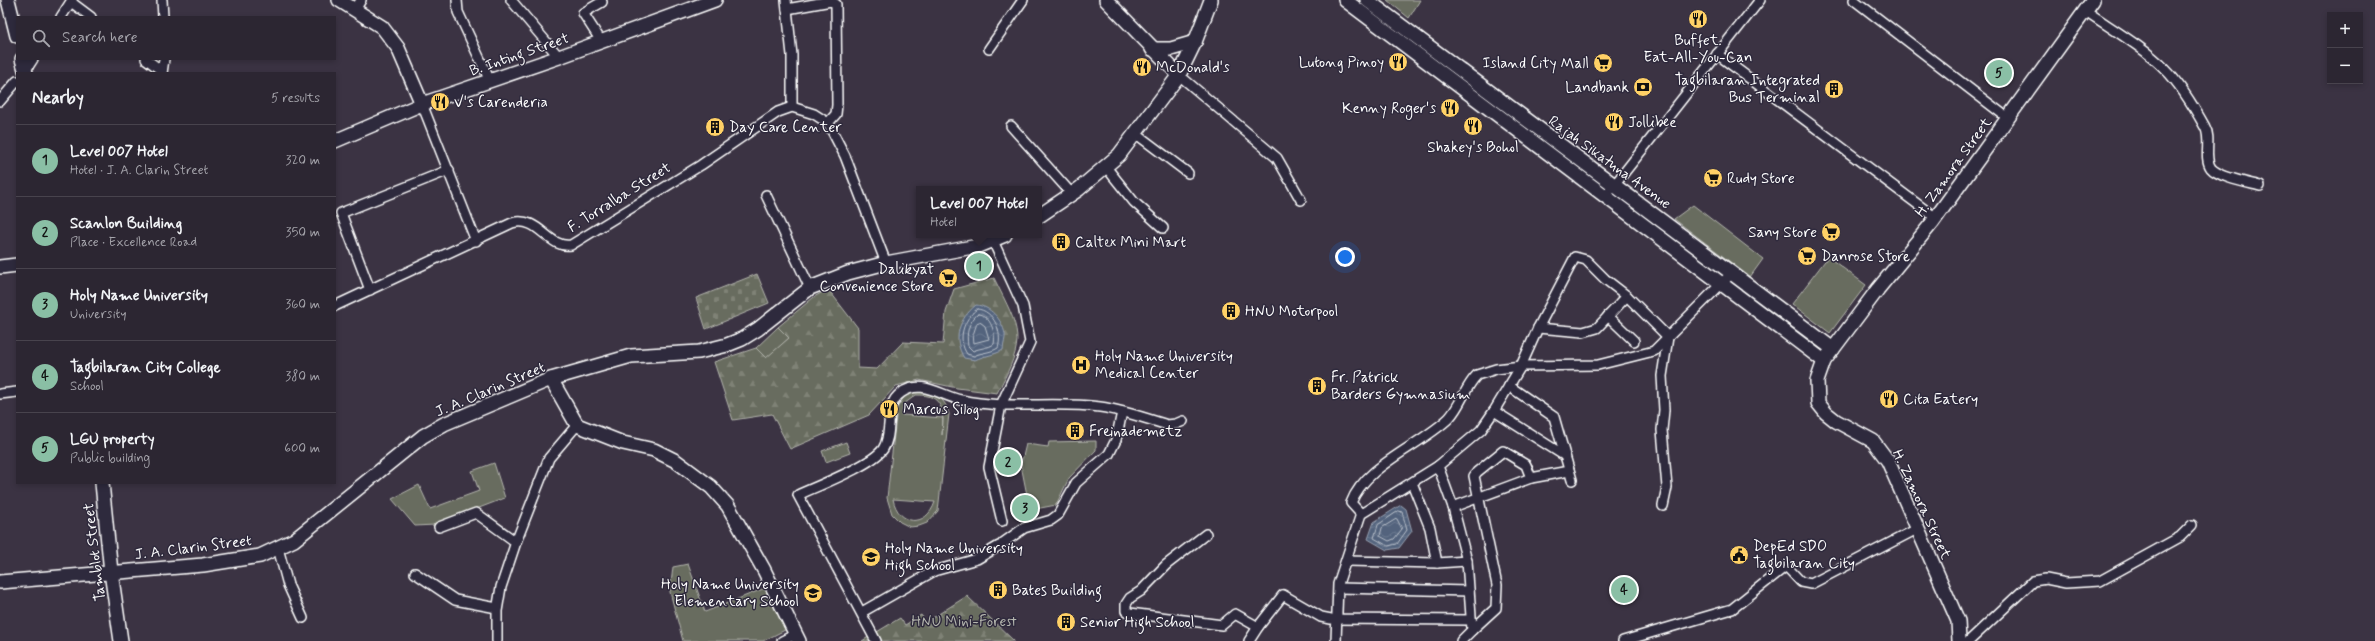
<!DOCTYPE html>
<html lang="en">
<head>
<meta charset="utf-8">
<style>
	:root { --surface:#2c2632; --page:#38323e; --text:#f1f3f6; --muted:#a6a5ac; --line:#48434d; --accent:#8abfa5 }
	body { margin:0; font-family:Mynerve,sans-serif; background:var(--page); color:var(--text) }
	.controls { position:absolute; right:12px; top:12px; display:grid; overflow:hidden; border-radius:0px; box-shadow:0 2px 6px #0003 }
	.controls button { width:36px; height:36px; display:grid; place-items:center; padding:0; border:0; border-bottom:1px solid var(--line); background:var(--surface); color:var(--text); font:20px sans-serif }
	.you { position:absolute; left:1345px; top:257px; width:14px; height:14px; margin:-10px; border:3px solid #fff; border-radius:50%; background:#1a73e8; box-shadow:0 0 0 6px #1a73e833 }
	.badge { display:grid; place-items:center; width:26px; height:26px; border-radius:50%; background:var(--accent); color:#111; font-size:13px; font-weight:700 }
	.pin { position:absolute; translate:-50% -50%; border:2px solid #fff; box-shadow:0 1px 4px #0006 }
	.popup { position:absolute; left:916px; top:186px; width:126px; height:52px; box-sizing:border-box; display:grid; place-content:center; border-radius:0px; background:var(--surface); filter:drop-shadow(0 1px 3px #0005); font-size:13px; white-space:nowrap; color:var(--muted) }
	.popup b { font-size:15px; color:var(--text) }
	.popup::after { content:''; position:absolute; left:50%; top:100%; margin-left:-8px; border:8px solid transparent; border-top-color:var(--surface) }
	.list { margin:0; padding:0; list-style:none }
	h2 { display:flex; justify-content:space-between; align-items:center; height:52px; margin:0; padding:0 16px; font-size:17px }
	h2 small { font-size:13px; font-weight:400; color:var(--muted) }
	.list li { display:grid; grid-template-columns:26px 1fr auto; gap:12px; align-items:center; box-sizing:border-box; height:72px; padding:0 16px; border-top:1px solid var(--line) }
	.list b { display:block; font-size:15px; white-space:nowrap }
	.list p { margin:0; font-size:13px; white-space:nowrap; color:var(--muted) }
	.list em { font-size:13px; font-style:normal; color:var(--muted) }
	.icon { flex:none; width:22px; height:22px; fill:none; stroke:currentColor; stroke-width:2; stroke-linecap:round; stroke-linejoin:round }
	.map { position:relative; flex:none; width:2375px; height:641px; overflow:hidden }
	.search { position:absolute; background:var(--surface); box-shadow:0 2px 6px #0003; left:16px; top:16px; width:320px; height:44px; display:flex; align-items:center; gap:10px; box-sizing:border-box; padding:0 14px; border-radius:0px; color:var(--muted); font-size:15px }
	.panel { position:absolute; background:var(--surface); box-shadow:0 2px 6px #0003; left:16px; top:72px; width:320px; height:412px; border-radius:0px }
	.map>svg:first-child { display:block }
	.green { fill:#686c5e; stroke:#b4b6ae; fill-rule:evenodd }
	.forest { fill:url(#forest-firs); stroke:#b4b6ae }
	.cemetery { fill:url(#cemetery-stones); stroke:#b4b6ae }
	.water { fill:url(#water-waves); stroke:#97a1b1 }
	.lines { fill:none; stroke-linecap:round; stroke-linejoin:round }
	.shore { stroke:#bac1cb; stroke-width:1 }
	.street-casing { stroke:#fff; stroke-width:12 }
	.secondary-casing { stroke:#fff; stroke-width:16 }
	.street { stroke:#2f2a3d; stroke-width:9 }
	.secondary { stroke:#2f2a3d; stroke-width:13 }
	.labels { text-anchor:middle; stroke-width:3; stroke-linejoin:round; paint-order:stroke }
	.poi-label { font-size:15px; fill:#fff; stroke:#2f2a3d; text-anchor:start }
	.street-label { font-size:15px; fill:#fff; stroke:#2f2a3d }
	.park-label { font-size:15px; fill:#b4b6ae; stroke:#2f2a3d }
</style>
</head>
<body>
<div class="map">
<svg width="2375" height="641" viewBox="0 0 2375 641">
	<defs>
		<pattern id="forest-firs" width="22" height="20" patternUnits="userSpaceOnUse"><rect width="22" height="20" fill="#686c5e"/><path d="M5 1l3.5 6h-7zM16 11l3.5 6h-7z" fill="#7f8276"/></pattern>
		<pattern id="cemetery-stones" width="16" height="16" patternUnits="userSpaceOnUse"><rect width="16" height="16" fill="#686c5e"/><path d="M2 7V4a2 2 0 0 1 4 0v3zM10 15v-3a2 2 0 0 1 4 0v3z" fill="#7f8276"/></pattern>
		<pattern id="water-waves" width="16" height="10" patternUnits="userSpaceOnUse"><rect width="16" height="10" fill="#52637d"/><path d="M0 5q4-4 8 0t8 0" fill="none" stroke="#6c7a90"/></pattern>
	</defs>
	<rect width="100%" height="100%" fill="#3b3343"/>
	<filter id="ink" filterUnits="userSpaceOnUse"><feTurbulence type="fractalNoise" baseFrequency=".025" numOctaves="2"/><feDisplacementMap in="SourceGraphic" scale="8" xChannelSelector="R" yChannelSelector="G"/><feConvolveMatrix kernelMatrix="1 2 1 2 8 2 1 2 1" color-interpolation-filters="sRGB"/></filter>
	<g filter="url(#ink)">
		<g class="green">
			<path d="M1387 0H1420L1409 18Z"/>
			<path d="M1693 205 1763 259 1750 277 1674 219Z"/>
			<path d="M1828 257 1866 285 1830 333 1792 304Z"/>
			<path d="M778 327 789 338 766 359 756 348Z"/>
			<path d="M912 391C930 393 944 393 949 414L938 511 927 523 919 526 910 527 900 522 892 514 887 498 897 408 905 395ZM916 395C944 394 944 412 942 435L943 418 902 415 904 404ZM893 499 935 502C926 529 898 525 893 499Z"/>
			<path d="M1096 441V450L1069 478 1056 505 1030 510 1021 465 1026 444 1048 447 1049 442Z"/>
			<path d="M846 442 850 453 826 462 822 451Z"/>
			<path d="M494 463 505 498 435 525 415 526 392 499 419 485 430 509 479 491 472 471Z"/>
			<path d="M688 564 705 612 768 587 787 629 763 641H683L670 592 673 567Z"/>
		</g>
		<g class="forest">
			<path d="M994 278C1021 333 1027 337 997 393L957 388 919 380 896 386 869 415 790 449 772 414 733 420 714 362 756 348 766 358 789 338 778 327 814 297 828 289 858 328V368L877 369 903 342 943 344 946 312 954 289Z"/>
			<path d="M967 596 1014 641H862L900 618 905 625 921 615 926 622Z"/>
		</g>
		<path class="cemetery" d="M757 274 769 303 706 329 696 298Z"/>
		<g class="water">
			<path d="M976 305C990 306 1002 319 1005 334 1006 338 1003 345 1003 350 993 356 985 355 975 360L964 358C952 338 959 319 976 305Z"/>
			<path d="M1401 505 1406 509 1412 531 1399 548 1387 550 1368 539 1374 522Z"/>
		</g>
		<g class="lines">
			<g class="shore">
				<path d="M977 309C994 310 1003 333 998 348 990 353 982 352 974 356L967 354C957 339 963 320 977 309Z"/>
				<path d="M978 314C991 315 996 334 994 344 989 348 979 348 973 351L968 346C966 333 968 322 978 314Z"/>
				<path d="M980 322 985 326 989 339 974 343 973 335 977 323Z"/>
				<path d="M1399 511 1402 512 1407 530 1397 544 1388 546 1374 538 1378 525Z"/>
				<path d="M1397 519 1402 529 1394 539 1389 541 1380 536 1382 528Z"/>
			</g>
			<defs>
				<g id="street">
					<path d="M162 0 163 17"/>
					<path d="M457 0 458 12 490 81"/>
					<path d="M511 0 559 57"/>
					<path d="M786 0 792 55V107"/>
					<path d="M1854 0 2009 119"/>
					<path d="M71 2 91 17"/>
					<path d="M787 9 831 1 836 4 837 105 836 114 828 123"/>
					<path d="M355 10 361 0"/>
					<path d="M2086 11C2112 29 2142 46 2165 69 2181 85 2194 107 2205 127 2212 139 2203 157 2211 168 2218 177 2249 183 2260 186"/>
					<path d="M61 17 72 0"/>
					<path d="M601 41 583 13 602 2"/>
					<path d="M989 49 1023 0"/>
					<path d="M1717 54 1936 218"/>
					<path d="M146 59 162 71"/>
					<path d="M24 73 33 59"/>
					<path d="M162 73 164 59"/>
					<path d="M1179 75 1277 158 1301 200"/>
					<path d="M0 101 17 81"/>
					<path d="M422 104 476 241"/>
					<path d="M1011 126 1071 193"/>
					<path d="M1135 133 1188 173"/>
					<path d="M1106 167 1134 202 1163 228"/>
					<path d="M766 195 810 288"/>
					<path d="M1605 197 1760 0"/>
					<path d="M993 241 1023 306 1030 342 1001 405 989 467 1002 521"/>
					<path d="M370 290 341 213 449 170"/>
					<path d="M335 306 512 223C539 215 548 249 571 245L701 165 778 112 792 107 814 114 828 123 845 156 886 263"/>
					<path d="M1608 316 1634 341"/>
					<path d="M1538 328 1583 332 1597 328 1627 296"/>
					<path d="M1509 386 1554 417 1572 480"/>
					<path d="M0 394 17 392"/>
					<path d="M1494 411 1565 456"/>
					<path d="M1412 483 1430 528 1437 563"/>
					<path d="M1453 507 1531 478 1569 471"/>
					<path d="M1361 514 1351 503C1365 465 1420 446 1449 418 1461 405 1465 387 1477 375L1496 369 1521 366 1598 365 1654 351 1731 274"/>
					<path d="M439 527 476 513 516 542"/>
					<path d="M1206 534 1166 565 1141 591 1130 598 1126 604V611L1130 613 1222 625 1235 614 1258 627 1283 595 1321 617 1331 619 1471 620"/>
					<path d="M1003 543 1024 528 1051 520 1058 515 1076 483 1109 454 1116 440 1122 412"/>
					<path d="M278 548 288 585 303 618"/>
					<path d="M1347 561 1437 563 1467 561"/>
					<path d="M415 573 455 600 497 608"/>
					<path d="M1339 588 1469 591"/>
					<path d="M862 612 934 571 977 559 999 546"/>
					<path d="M1472 630 1496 608 1497 585 1474 476 1477 472 1503 451 1526 465 1531 478"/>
					<path d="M497 641V611L501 587 516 542 549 458 577 425"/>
					<path d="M782 641 796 634"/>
					<path d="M876 641 798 495C817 486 872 465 883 449 894 433 883 405 901 393 921 378 941 396 961 400 1007 410 1054 401 1100 407 1122 410 1145 418 1167 425L1176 424 1183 421"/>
					<path d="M1249 641 1258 627"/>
					<path d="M1336 641 1338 584 1361 514 1438 466"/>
					<path d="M1461 641 1472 630 1467 561 1453 507 1438 466 1481 430 1494 411 1521 366 1538 328 1575 257 1586 260 1605 279 1627 296 1668 337 1662 376 1664 410 1662 430 1667 487 1663 506"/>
					<path d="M1623 641 1732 609 1786 566 1801 582 1811 584 1917 529"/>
					<path d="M1969 641 2033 581 2046 579 2066 583 2100 581 2180 537 2192 525"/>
				</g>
				<g id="secondary">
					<path d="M8 0 17 36"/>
					<path d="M339 0 382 27 398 48 422 104"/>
					<path d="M1106 0 1179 75"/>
					<path d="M1345 0 1824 361"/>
					<path d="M1367 0 1833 349"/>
					<path d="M1152 49H1171L1195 42"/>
					<path d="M22 59 26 73"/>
					<path d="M335 141 422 104 559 57 715 0"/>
					<path d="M1039 216 1079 189 1119 155 1179 75 1195 42 1211 0"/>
					<path d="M0 267 17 265"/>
					<path d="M551 379 577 425 623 443 654 450 676 461 711 487 728 506 764 570 799 641"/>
					<path d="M102 483 111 572 121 641"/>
					<path d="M0 582 203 565 260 556 294 540 423 436 444 424 551 379 631 356 699 352 727 345 742 339 758 329 810 288 848 273 886 263 978 246 1005 235"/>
					<path d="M1959 641 1958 621 1888 461 1873 441 1836 421 1826 413 1818 403 1817 381 1824 361 1878 289 1932 223 2093 0"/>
				</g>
			</defs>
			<use href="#street" class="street-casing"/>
			<use href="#secondary" class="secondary-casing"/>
			<use href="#street" class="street"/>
			<use href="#secondary" class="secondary"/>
		</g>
	</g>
	<defs>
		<symbol id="restaurant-disc" viewBox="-11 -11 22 22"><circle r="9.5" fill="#ffd166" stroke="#2f2a3d"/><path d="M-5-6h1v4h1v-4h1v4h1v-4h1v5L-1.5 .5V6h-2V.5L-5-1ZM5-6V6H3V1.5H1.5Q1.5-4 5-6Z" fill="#111"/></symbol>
		<symbol id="supermarket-disc" viewBox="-11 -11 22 22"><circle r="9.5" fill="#ffd166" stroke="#2f2a3d"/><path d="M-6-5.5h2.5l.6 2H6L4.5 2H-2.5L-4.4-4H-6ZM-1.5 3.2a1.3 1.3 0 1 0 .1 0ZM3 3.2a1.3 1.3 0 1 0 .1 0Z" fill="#111"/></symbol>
		<symbol id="bank-disc" viewBox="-11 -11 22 22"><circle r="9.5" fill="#ffd166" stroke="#2f2a3d"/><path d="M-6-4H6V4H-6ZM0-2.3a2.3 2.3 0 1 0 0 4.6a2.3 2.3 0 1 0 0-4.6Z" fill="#111"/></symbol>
		<symbol id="building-disc" viewBox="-11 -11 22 22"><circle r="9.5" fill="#ffd166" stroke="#2f2a3d"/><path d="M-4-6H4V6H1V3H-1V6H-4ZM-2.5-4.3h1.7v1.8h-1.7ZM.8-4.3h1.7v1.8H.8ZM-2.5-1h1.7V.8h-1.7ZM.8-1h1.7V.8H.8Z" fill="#111"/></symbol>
		<symbol id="hospital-disc" viewBox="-11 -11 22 22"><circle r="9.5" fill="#ffd166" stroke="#2f2a3d"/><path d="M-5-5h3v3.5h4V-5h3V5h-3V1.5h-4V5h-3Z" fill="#111"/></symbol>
		<symbol id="civic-disc" viewBox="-11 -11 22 22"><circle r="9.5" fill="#ffd166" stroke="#2f2a3d"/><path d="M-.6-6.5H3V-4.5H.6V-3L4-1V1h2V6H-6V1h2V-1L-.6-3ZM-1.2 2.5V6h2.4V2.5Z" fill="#111"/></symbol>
		<symbol id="school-disc" viewBox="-11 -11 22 22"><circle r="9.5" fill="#ffd166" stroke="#2f2a3d"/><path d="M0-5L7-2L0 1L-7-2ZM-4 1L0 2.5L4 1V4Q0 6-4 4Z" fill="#111"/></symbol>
	</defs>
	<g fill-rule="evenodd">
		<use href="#restaurant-disc" x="1687" y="8" width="22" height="22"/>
		<use href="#restaurant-disc" x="1387" y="51" width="22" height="22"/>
		<use href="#supermarket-disc" x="1592" y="52" width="22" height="22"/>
		<use href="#restaurant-disc" x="1131" y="56" width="22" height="22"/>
		<use href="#bank-disc" x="1632" y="76" width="22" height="22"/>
		<use href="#building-disc" x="1823" y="78" width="22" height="22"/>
		<use href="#restaurant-disc" x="429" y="91" width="22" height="22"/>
		<use href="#restaurant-disc" x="1439" y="97" width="22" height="22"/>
		<use href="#restaurant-disc" x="1603" y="111" width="22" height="22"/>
		<use href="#restaurant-disc" x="1462" y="115" width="22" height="22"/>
		<use href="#building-disc" x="704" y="116" width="22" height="22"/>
		<use href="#supermarket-disc" x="1702" y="167" width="22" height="22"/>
		<use href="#supermarket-disc" x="1820" y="221" width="22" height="22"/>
		<use href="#building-disc" x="1050" y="231" width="22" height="22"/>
		<use href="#supermarket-disc" x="1796" y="245" width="22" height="22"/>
		<use href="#supermarket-disc" x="937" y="267" width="22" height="22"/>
		<use href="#building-disc" x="1220" y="300" width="22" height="22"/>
		<use href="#hospital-disc" x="1070" y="354" width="22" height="22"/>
		<use href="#building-disc" x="1306" y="375" width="22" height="22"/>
		<use href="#restaurant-disc" x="1878" y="388" width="22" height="22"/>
		<use href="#restaurant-disc" x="878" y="398" width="22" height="22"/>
		<use href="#building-disc" x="1064" y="420" width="22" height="22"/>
		<use href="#civic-disc" x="1728" y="544" width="22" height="22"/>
		<use href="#school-disc" x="860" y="546" width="22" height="22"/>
		<use href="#building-disc" x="987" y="579" width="22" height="22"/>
		<use href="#school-disc" x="802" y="582" width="22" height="22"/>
		<use href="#building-disc" x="1055" y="611" width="22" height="22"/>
	</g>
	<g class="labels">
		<g class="poi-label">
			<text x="1698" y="45" text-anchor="middle">Buffet.<tspan x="1698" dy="17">Eat-All-You-Can</tspan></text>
			<text x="1384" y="67" text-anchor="end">Lutong Pinoy</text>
			<text x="1589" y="68" text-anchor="end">Island City Mall</text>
			<text x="1156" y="72">McDonald's</text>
			<text x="1820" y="85" text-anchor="end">Tagbilaran Integrated<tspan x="1820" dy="17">Bus Terminal</tspan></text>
			<text x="1629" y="92" text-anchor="end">Landbank</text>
			<text x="454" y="107">V's Carenderia</text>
			<text x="1436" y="113" text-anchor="end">Kenny Roger's</text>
			<text x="1628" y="127">Jollibee</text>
			<text x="729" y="132">Day Care Center</text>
			<text x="1473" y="152" text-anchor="middle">Shakey's Bohol</text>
			<text x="1727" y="183">Rudy Store</text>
			<text x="1817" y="237" text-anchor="end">Sany Store</text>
			<text x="1075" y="247">Caltex Mini Mart</text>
			<text x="1821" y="261">Danrose Store</text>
			<text x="934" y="274" text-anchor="end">Dalikyat<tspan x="934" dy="17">Convenience Store</tspan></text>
			<text x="1245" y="316">HNU Motorpool</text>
			<text x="1095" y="361">Holy Name University<tspan x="1095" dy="17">Medical Center</tspan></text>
			<text x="1331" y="382">Fr. Patrick<tspan x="1331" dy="17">Barders Gymnasium</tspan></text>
			<text x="1903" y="404">Cita Eatery</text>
			<text x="903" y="414">Marcus Silog</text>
			<text x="1089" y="436">Freinademetz</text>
			<text x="1753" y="551">DepEd SDO<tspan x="1753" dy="17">Tagbilaran City</tspan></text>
			<text x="885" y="553">Holy Name University<tspan x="885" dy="17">High School</tspan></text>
			<text x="799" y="589" text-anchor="end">Holy Name University<tspan x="799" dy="17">Elementary School</tspan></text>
			<text x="1012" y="595">Bates Building</text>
			<text x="1080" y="627">Senior High School</text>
		</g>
		<g class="street-label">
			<text transform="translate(519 54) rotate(-19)" y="5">B. Inting Street</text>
			<text transform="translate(1610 162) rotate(36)" y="5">Rajah Sikatuna Avenue</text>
			<text transform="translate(1953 167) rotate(-54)" y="5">H. Zamora Street</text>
			<text transform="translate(619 197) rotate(-32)" y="5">F. Torralba Street</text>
			<text transform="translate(490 389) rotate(-23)" y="5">J. A. Clarin Street</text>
			<text transform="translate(1922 504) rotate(65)" y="5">H. Zamora Street</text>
			<text transform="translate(193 547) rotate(-7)" y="5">J. A. Clarin Street</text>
			<text transform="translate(94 552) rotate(-97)" y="5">Tamblot Street</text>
		</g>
		<g class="park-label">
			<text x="964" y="626">HNU Mini-Forest</text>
		</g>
	</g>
</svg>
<div class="controls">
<button>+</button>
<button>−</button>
</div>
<div class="you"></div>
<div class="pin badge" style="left:979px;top:266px">1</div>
<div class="popup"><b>Level 007 Hotel</b>Hotel</div>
<div class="pin badge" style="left:1008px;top:462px">2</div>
<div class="pin badge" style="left:1025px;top:508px">3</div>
<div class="pin badge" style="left:1624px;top:590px">4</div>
<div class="pin badge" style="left:1999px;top:73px">5</div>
<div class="search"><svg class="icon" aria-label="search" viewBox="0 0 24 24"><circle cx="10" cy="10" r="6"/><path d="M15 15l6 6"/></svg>Search here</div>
<section class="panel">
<h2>Nearby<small>5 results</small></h2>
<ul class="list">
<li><span class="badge">1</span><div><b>Level 007 Hotel</b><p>Hotel · J. A. Clarin Street</p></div><em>320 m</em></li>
<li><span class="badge">2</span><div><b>Scanlon Building</b><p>Place · Excellence Road</p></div><em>350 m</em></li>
<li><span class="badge">3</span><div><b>Holy Name University</b><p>University</p></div><em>360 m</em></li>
<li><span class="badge">4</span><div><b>Tagbilaran City College</b><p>School</p></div><em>380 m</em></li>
<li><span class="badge">5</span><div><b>LGU property</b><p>Public building</p></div><em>600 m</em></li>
</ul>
</section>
</div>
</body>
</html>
